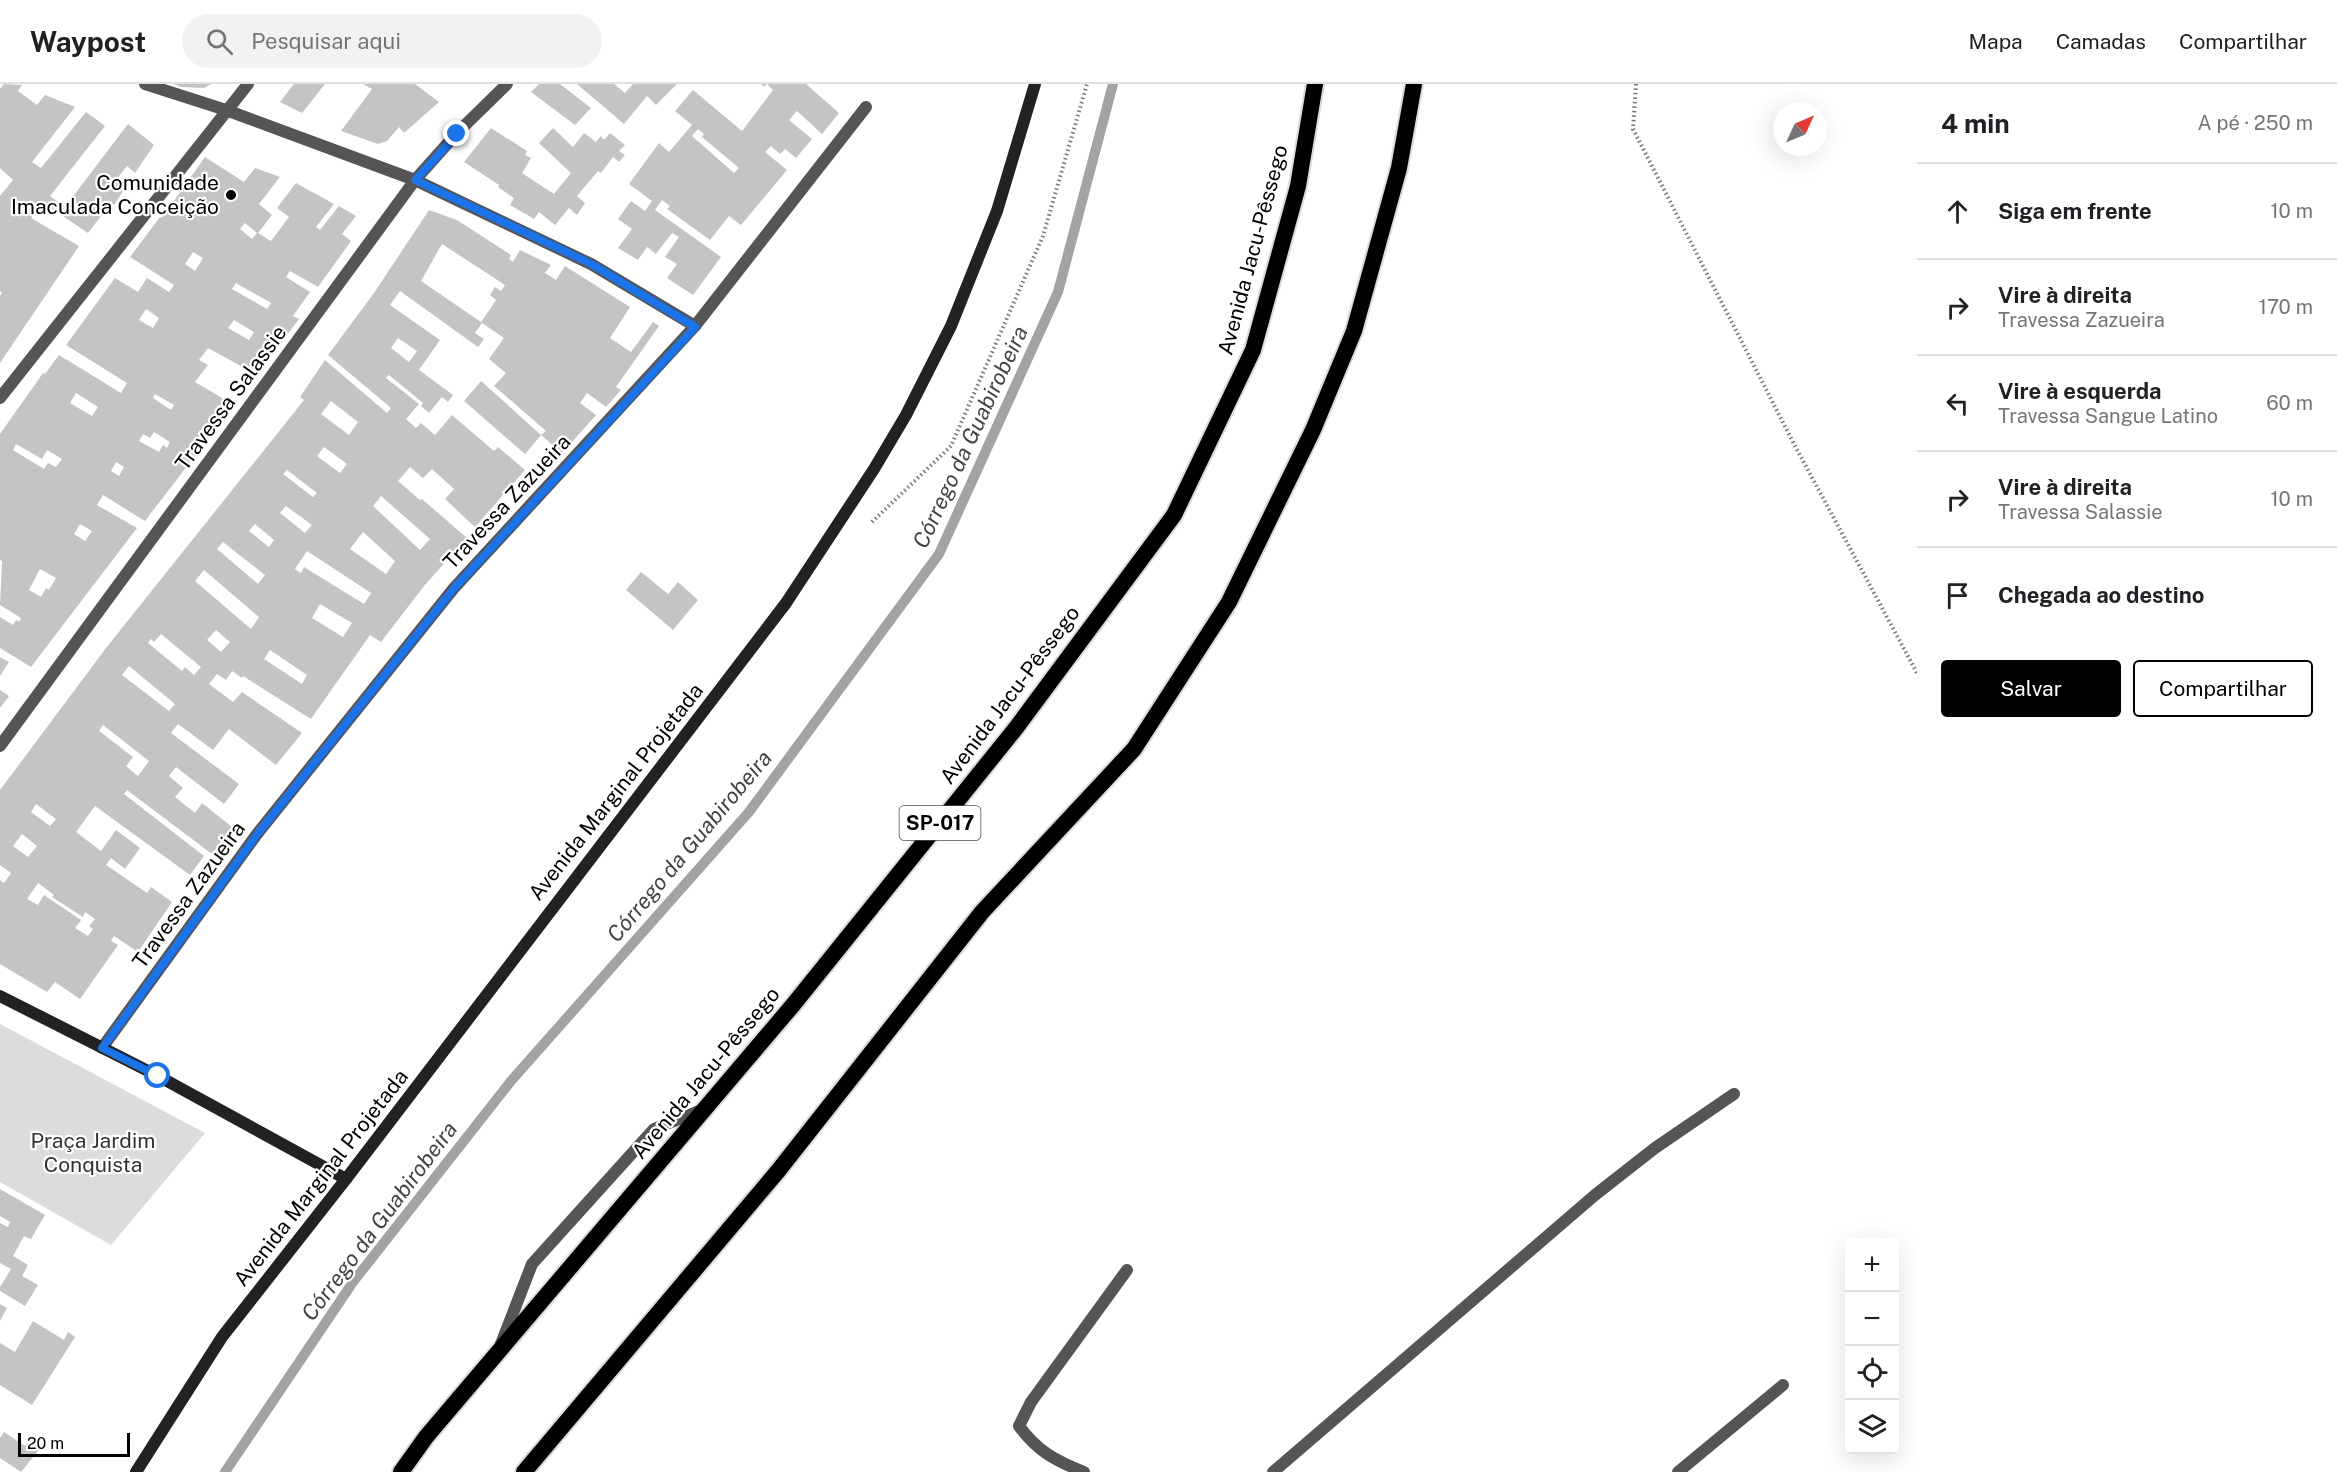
<!DOCTYPE html>
<html lang="pt">
<head>
<meta charset="utf-8">
<style>
	:root { --surface:#fff; --page:#f2f2f2; --text:#202124; --muted:#757577; --line:#e0e0e0; --accent:#000 }
	body { margin:0; font-family:"Public Sans",sans-serif; background:var(--page); color:var(--text) }
	.controls { position:absolute; right:18px; bottom:18px; display:grid; overflow:hidden; border-radius:6px; box-shadow:0 6px 24px #0002 }
	.controls button { width:54px; height:54px; display:grid; place-items:center; padding:0; border:0; border-bottom:2px solid var(--line); background:var(--surface); color:var(--text); font:30px sans-serif }
	.compass { position:absolute; left:1773px; top:18px; width:54px; height:54px; border-radius:50%; background:var(--surface); box-shadow:0 6px 24px #0002; rotate:46deg }
	.scale { position:absolute; left:18px; bottom:15px; width:112px; box-sizing:border-box; padding-left:6px; border:3px solid #000; border-top:0; font-size:16px; line-height:21px; white-space:nowrap; color:#000; -webkit-text-stroke:4px #fff; paint-order:stroke }
	.stop { position:absolute; width:18px; height:18px; margin:-14px; border:4px solid #1a73e8; border-radius:50%; background:#fff }
	.stop.end { background:#1a73e8; border-color:#fff; box-shadow:0 2px 6px #0008 }
	.list { margin:0; padding:0; list-style:none }
	h2 { display:flex; justify-content:space-between; align-items:center; height:78px; margin:0; padding:0 24px; font-size:26px }
	h2 small { font-size:20px; font-weight:400; color:var(--muted) }
	.list li { display:grid; grid-template-columns:39px 1fr auto; gap:18px; align-items:center; box-sizing:border-box; height:96px; padding:0 24px; border-top:2px solid var(--line) }
	.list b { display:block; font-size:22px; white-space:nowrap }
	.list p { margin:0; font-size:20px; white-space:nowrap; color:var(--muted) }
	.list em { font-size:20px; font-style:normal; color:var(--muted) }
	.actions { display:flex; gap:12px; padding:18px 24px }
	.actions a { flex:1; padding:14px 0; border:2px solid var(--accent); border-radius:6px; text-align:center; font-size:21px; color:var(--accent) }
	.actions .main { background:var(--accent); color:#fff }
	.icon { flex:none; width:33px; height:33px; fill:none; stroke:currentColor; stroke-width:2; stroke-linecap:round; stroke-linejoin:round }
	.map { position:relative; flex:none; width:1917px; height:1388px; overflow:hidden }
	header { display:flex; align-items:center; gap:36px; box-sizing:border-box; height:84px; padding:0 30px; background:var(--surface); border-bottom:2px solid var(--line) }
	header strong { font-size:28px }
	nav { display:flex; gap:33px; margin-inline-start:auto; font-size:21px }
	.search { width:420px; height:54px; background:var(--page); display:flex; align-items:center; gap:15px; box-sizing:border-box; padding:0 21px; border-radius:33px; color:var(--muted); font-size:22px }
	main { display:flex }
	aside { flex:1; background:var(--surface) }
	.map>svg:first-child { display:block }
	.green { fill:#dcdcdc }
	.lines { fill:none; stroke-linecap:round; stroke-linejoin:round }
	.stream { stroke:#a3a3a3; stroke-width:10 }
	.building { fill:#c4c4c4; fill-rule:evenodd }
	.trunk-casing { stroke:#dbdbdb; stroke-width:20 }
	.path { stroke:#777; stroke-width:4; stroke-dasharray:1.5 3; stroke-linecap:butt }
	.service { stroke:#555; stroke-width:12 }
	.minor { stroke:#555; stroke-width:12 }
	.tertiary { stroke:#555; stroke-width:12 }
	.secondary { stroke:#222; stroke-width:12 }
	.trunk { stroke:#000; stroke-width:16 }
	.route { stroke:#1a73e8; stroke-width:8 }
	.poi-dot { fill:#000; stroke:#fff; stroke-width:2 }
	.labels { text-anchor:middle; stroke-width:4.5; stroke-linejoin:round; paint-order:stroke }
	.shield { fill:#fff; stroke:#4c4c4c; stroke-width:1.5 }
	.shield-label { font-size:20px; font-weight:bold; fill:#000 }
	.poi-label { font-size:21px; fill:#000; stroke:#fff; text-anchor:end }
	.street-label { font-size:21px; fill:#000; stroke:#fff }
	.park-label { font-size:21px; fill:#333; stroke:#fff }
	.water-label { font-size:22px; font-style:italic; fill:#444; stroke:#fff }
</style>
</head>
<body>
<header>
<strong>Waypost</strong>
<div class="search"><svg class="icon" aria-label="search" viewBox="0 0 24 24"><circle cx="10" cy="10" r="6"/><path d="M15 15l6 6"/></svg>Pesquisar aqui</div>
<nav><a>Mapa</a><a>Camadas</a><a>Compartilhar</a></nav>
</header>
<main>
<div class="map">
<svg width="1917" height="1388" viewBox="0 0 1917 1388">
	<rect width="100%" height="100%" fill="#fff"/>
	<path class="green" d="M0 940 205 1049 111 1161 0 1098Z"/>
	<g class="lines">
		<path class="stream" d="M225 1388 353 1198 511 997 749 728 939 470 1058 208 1113 0"/>
	</g>
	<g class="building">
		<path d="M4 0 22 1 18 7 37 21 45 11 75 23 32 78 41 84 86 28 105 42 50 112 65 123 128 40 154 61 135 89 127 82 115 97 125 104 114 121 111 119 88 149 42 118 31 134 79 162 0 279V212L2 209 0 207V112L13 96 0 84V5Z"/>
		<path d="M174 0H211L204 4 181 3Z"/>
		<path d="M294 0H325L302 29 280 18Z"/>
		<path d="M363 0H415L439 18 404 49 399 43 387 57 378 60 341 47 372 5Z"/>
		<path d="M539 0H560L591 24 575 41 531 8Z"/>
		<path d="M577 0H614L625 9 633 0H677L656 21 647 12 624 40Z"/>
		<path d="M761 0H806L839 29 822 50 797 27 789 36 812 55 796 74 785 65 780 70 771 62 765 68 787 86 741 141 729 132 710 156 667 125 670 122 662 116 655 126 721 173 693 211 667 194 677 180 665 173 679 153 672 149 656 170 647 163 638 176 618 164 632 145 618 135 631 117 645 127 652 117 629 100 659 59 669 68 692 41 675 27 693 6 742 47 773 6 767 0 764 3ZM698 45 704 50 702 53 739 84 734 89 692 52Z"/>
		<path d="M491 44 527 67 525 71 531 74 522 89 554 110 571 89 539 59 553 44 573 63 584 49 596 58 601 52 604 56 610 49 625 61 619 67 625 71 619 78 613 73 601 89 598 87 577 112 585 119 577 131 569 124 555 141 539 128 534 135 510 121 514 114 498 103 499 101 464 78Z"/>
		<path d="M205 73 244 98 255 84 280 93 259 120 272 131 258 149 271 157 289 133 277 124 296 99 334 120 316 143 320 146 339 122 356 132 342 150 351 157 318 203 290 187 286 193 310 208 293 232 299 235 257 291 208 264 199 276 208 281 195 298 234 321 145 437 103 411 97 421 137 444 31 583 0 564V533L13 541 16 536 19 538 21 534 0 521 2 477 0 476V350L43 289 45 290 59 271 121 309 127 299 66 261 115 194 138 208 147 194 169 208 174 201 130 173 160 133 162 134ZM245 139 257 149 252 155 240 145ZM193 168 203 174 195 187 185 180ZM236 199 271 219 267 225 232 205ZM146 225 159 234 153 244 139 236ZM234 236 254 248 249 256 228 244ZM76 309 98 323 92 332 70 319ZM155 310 174 321 171 326 153 314ZM154 348 170 358 167 364 163 361 159 368 139 357 143 350 150 354ZM16 360 42 375 47 366 62 375 56 383 48 379 44 385 13 366ZM116 378 124 383 119 392 111 387ZM80 440 92 447 85 457 74 450ZM40 485 56 494 49 506 46 504 41 513 29 506Z"/>
		<path d="M429 126 457 136 511 171 509 175 513 178 520 166 551 181 545 189 556 196 565 182 630 223 610 254 631 268 653 238 659 242 616 303 621 306 606 323 587 309 580 319 596 331 562 369 541 351 546 347 494 302 506 289 489 275 504 254 482 239 475 249 484 255 478 263 400 207 390 221 440 256 419 286 453 311 448 318 442 313 429 329 421 322 423 319 389 291 386 294 419 320 406 335 416 344 421 339 435 351 452 331 494 367 498 363 525 386 475 443 445 415 454 405 432 385 423 394 410 383 398 397 420 416 422 415 467 454 424 502 381 558 370 551 311 635 243 592 242 594 232 587 226 596 217 590 209 600 233 618 242 608 302 649 276 681 229 645 213 666 178 640 171 649 239 700 224 720 176 683 169 692 183 704 175 713 195 729 202 719 232 743 212 770 127 706 124 710 204 772 190 791 95 722 76 748 101 767 116 746 140 764 125 785 111 774 106 781 147 809 151 803 172 818 138 868 114 852 111 857 118 861 80 915 55 898 47 908 0 880V796L4 799 11 789 0 781V706L106 564 304 316 300 313 325 276 387 329 391 324 328 271 374 209ZM442 160 505 201 501 207 495 203 490 211 496 216 481 238 421 197ZM398 254 417 267 409 278 391 264ZM331 317 358 338 349 351 321 330ZM324 363 347 380 340 389 317 372ZM287 386 317 409 313 413 283 390ZM381 412 430 455 420 466 373 422ZM286 422 312 441 305 449 280 429ZM255 440 274 456 269 463 249 447ZM363 448 395 477 386 490 350 465ZM223 458 265 491 258 500 217 465ZM307 467 371 509 364 520 304 483 301 489 295 485ZM204 486 259 533 251 545 195 497ZM320 520 352 539 343 553 312 534ZM216 546 230 558 221 568 207 556ZM161 550 201 583 194 591 185 583 182 587 148 559 151 555 154 558ZM270 566 307 591 302 600 264 575ZM129 582 175 620 169 627 122 591ZM103 641 149 677 138 692 126 682 133 673 99 647ZM36 720 56 735 50 742 31 728ZM22 750 37 762 28 773 13 762ZM38 799 54 811 52 813 83 833 85 828 95 835 89 842 93 845 88 852 75 844 81 836 44 811 38 821 27 815Z"/>
		<path d="M481 297 541 351 525 370 464 317Z"/>
		<path d="M641 488 668 510 678 498 698 516 673 546 626 506Z"/>
		<path d="M0 573 9 578 0 592Z"/>
		<path d="M0 606 9 612 0 624Z"/>
		<path d="M0 1105 45 1131 31 1155 24 1152 13 1172 28 1181 22 1192 38 1201 25 1222 0 1207V1203L11 1185 0 1179V1139L8 1143 10 1138 0 1132Z"/>
		<path d="M0 1220 7 1224 0 1237Z"/>
		<path d="M33 1237 64 1256 68 1248 75 1253 32 1321 0 1301V1259L15 1268Z"/>
		<path d="M4 1348 25 1362 32 1354 42 1362 21 1388 0 1374V1354Z"/>
	</g>
	<g class="lines">
		<defs>
			<g id="trunk">
				<path d="M401 1388 426 1353 793 921 1016 644 1174 431 1253 266 1298 102 1315 0"/>
				<path d="M524 1388 778 1087 982 828 1134 665 1229 518 1313 346 1354 247 1399 84 1414 0"/>
			</g>
		</defs>
		<use href="#trunk" class="trunk-casing"/>
		<g class="path">
			<path d="M1636 0 1633 45 1794 360 1917 589"/>
			<path d="M872 438 951 362 1043 152 1087 0"/>
		</g>
		<g class="service">
			<path d="M501 1260 532 1180 654 1045 704 1025"/>
			<path d="M1084 1388C1056 1377 1037 1367 1019 1342L1031 1318 1127 1186"/>
			<path d="M1273 1388 1595 1111 1655 1064 1734 1010"/>
			<path d="M1678 1388 1783 1301"/>
		</g>
		<g class="minor">
			<path d="M145 0 226 26 415 96 591 180 695 242"/>
			<path d="M0 662 415 96 457 49 507 0"/>
			<path d="M102 964 257 750 454 504 695 242 866 23"/>
		</g>
		<path class="tertiary" d="M0 314 248 0"/>
		<g class="secondary">
			<path d="M0 912 158 992 346 1095"/>
			<path d="M136 1388 222 1253 346 1095 786 519 874 385 906 331 951 242 997 127 1035 0"/>
		</g>
		<use href="#trunk" class="trunk"/>
	</g>
	<g class="lines">
		<path class="route" d="M158 992 102 964 257 750 454 504 695 243 591 180 415 96 457 50"/>
	</g>
	<circle class="poi-dot" cx="231" cy="111" r="6"/>
	<g class="labels">
		<rect class="shield" x="899.5" y="722" width="81" height="34" rx="4.5"/>
		<g class="shield-label">
			<text x="940" y="746">SP-017</text>
		</g>
		<g class="poi-label">
			<text x="219" y="106">Comunidade<tspan x="219" dy="24">Imaculada Conceição</tspan></text>
		</g>
		<g class="street-label">
			<text transform="translate(1253 166) rotate(-75)" y="7">Avenida Jacu-Pêssego</text>
			<text transform="translate(231 314) rotate(-54)" y="7">Travessa Salassie</text>
			<text transform="translate(507 418) rotate(-47)" y="7">Travessa Zazueira</text>
			<text transform="translate(1010 611) rotate(-53)" y="7">Avenida Jacu-Pêssego</text>
			<text transform="translate(616 708) rotate(-52)" y="7">Avenida Marginal Projetada</text>
			<text transform="translate(189 811) rotate(-54)" y="7">Travessa Zazueira</text>
			<text transform="translate(706 989) rotate(-50)" y="7">Avenida Jacu-Pêssego</text>
			<text transform="translate(321 1094) rotate(-52)" y="7">Avenida Marginal Projetada</text>
		</g>
		<g class="park-label">
			<text x="93" y="1064">Praça Jardim<tspan x="93" dy="24">Conquista</tspan></text>
		</g>
		<g class="water-label">
			<text transform="translate(970 353) rotate(-65)" y="8">Córrego da Guabirobeira</text>
			<text transform="translate(689 762) rotate(-50)" y="8">Córrego da Guabirobeira</text>
			<text transform="translate(379 1137) rotate(-53)" y="8">Córrego da Guabirobeira</text>
		</g>
	</g>
</svg>
<div class="controls">
<button>+</button>
<button>−</button>
<button><svg class="icon" aria-label="locate" viewBox="0 0 24 24"><circle cx="12" cy="12" r="6"/><path d="M12 2v4M12 18v4M2 12h4M18 12h4"/></svg></button>
<button><svg class="icon" aria-label="layers" viewBox="0 0 24 24"><path d="M12 4l9 5-9 5-9-5zM3 14l9 5 9-5"/></svg></button>
</div>
<svg class="compass" viewBox="-18 -18 36 36"><path d="M0-13l5 13h-10z" fill="#e53935"/><path d="M0 13l5-13h-10z" fill="#757577"/></svg>
<div class="scale">20 m</div>
<div class="stop" style="left:158px;top:992px"></div>
<div class="stop end" style="left:457px;top:50px"></div>
</div>
<aside>
<h2>4 min<small>A pé · 250 m</small></h2>
<ul class="list">
<li><svg class="icon" aria-label="ahead" viewBox="0 0 24 24"><path d="M12 20V5M6 11l6-6 6 6"/></svg><div><b>Siga em frente</b></div><em>10 m</em></li>
<li><svg class="icon" aria-label="right" viewBox="0 0 24 24"><path d="M7 20v-9h11M14 6l5 5-5 5"/></svg><div><b>Vire à direita</b><p>Travessa Zazueira</p></div><em>170 m</em></li>
<li><svg class="icon" aria-label="left" viewBox="0 0 24 24"><path d="M17 20v-9H6M10 6l-5 5 5 5"/></svg><div><b>Vire à esquerda</b><p>Travessa Sangue Latino</p></div><em>60 m</em></li>
<li><svg class="icon" aria-label="right" viewBox="0 0 24 24"><path d="M7 20v-9h11M14 6l5 5-5 5"/></svg><div><b>Vire à direita</b><p>Travessa Salassie</p></div><em>10 m</em></li>
<li><svg class="icon" aria-label="arrive" viewBox="0 0 24 24"><path d="M6 21V4h12l-3 4 3 4H6"/></svg><div><b>Chegada ao destino</b></div></li>
</ul>
<div class="actions"><a class="main">Salvar</a><a>Compartilhar</a></div>
</aside>
</main>
</body>
</html>
